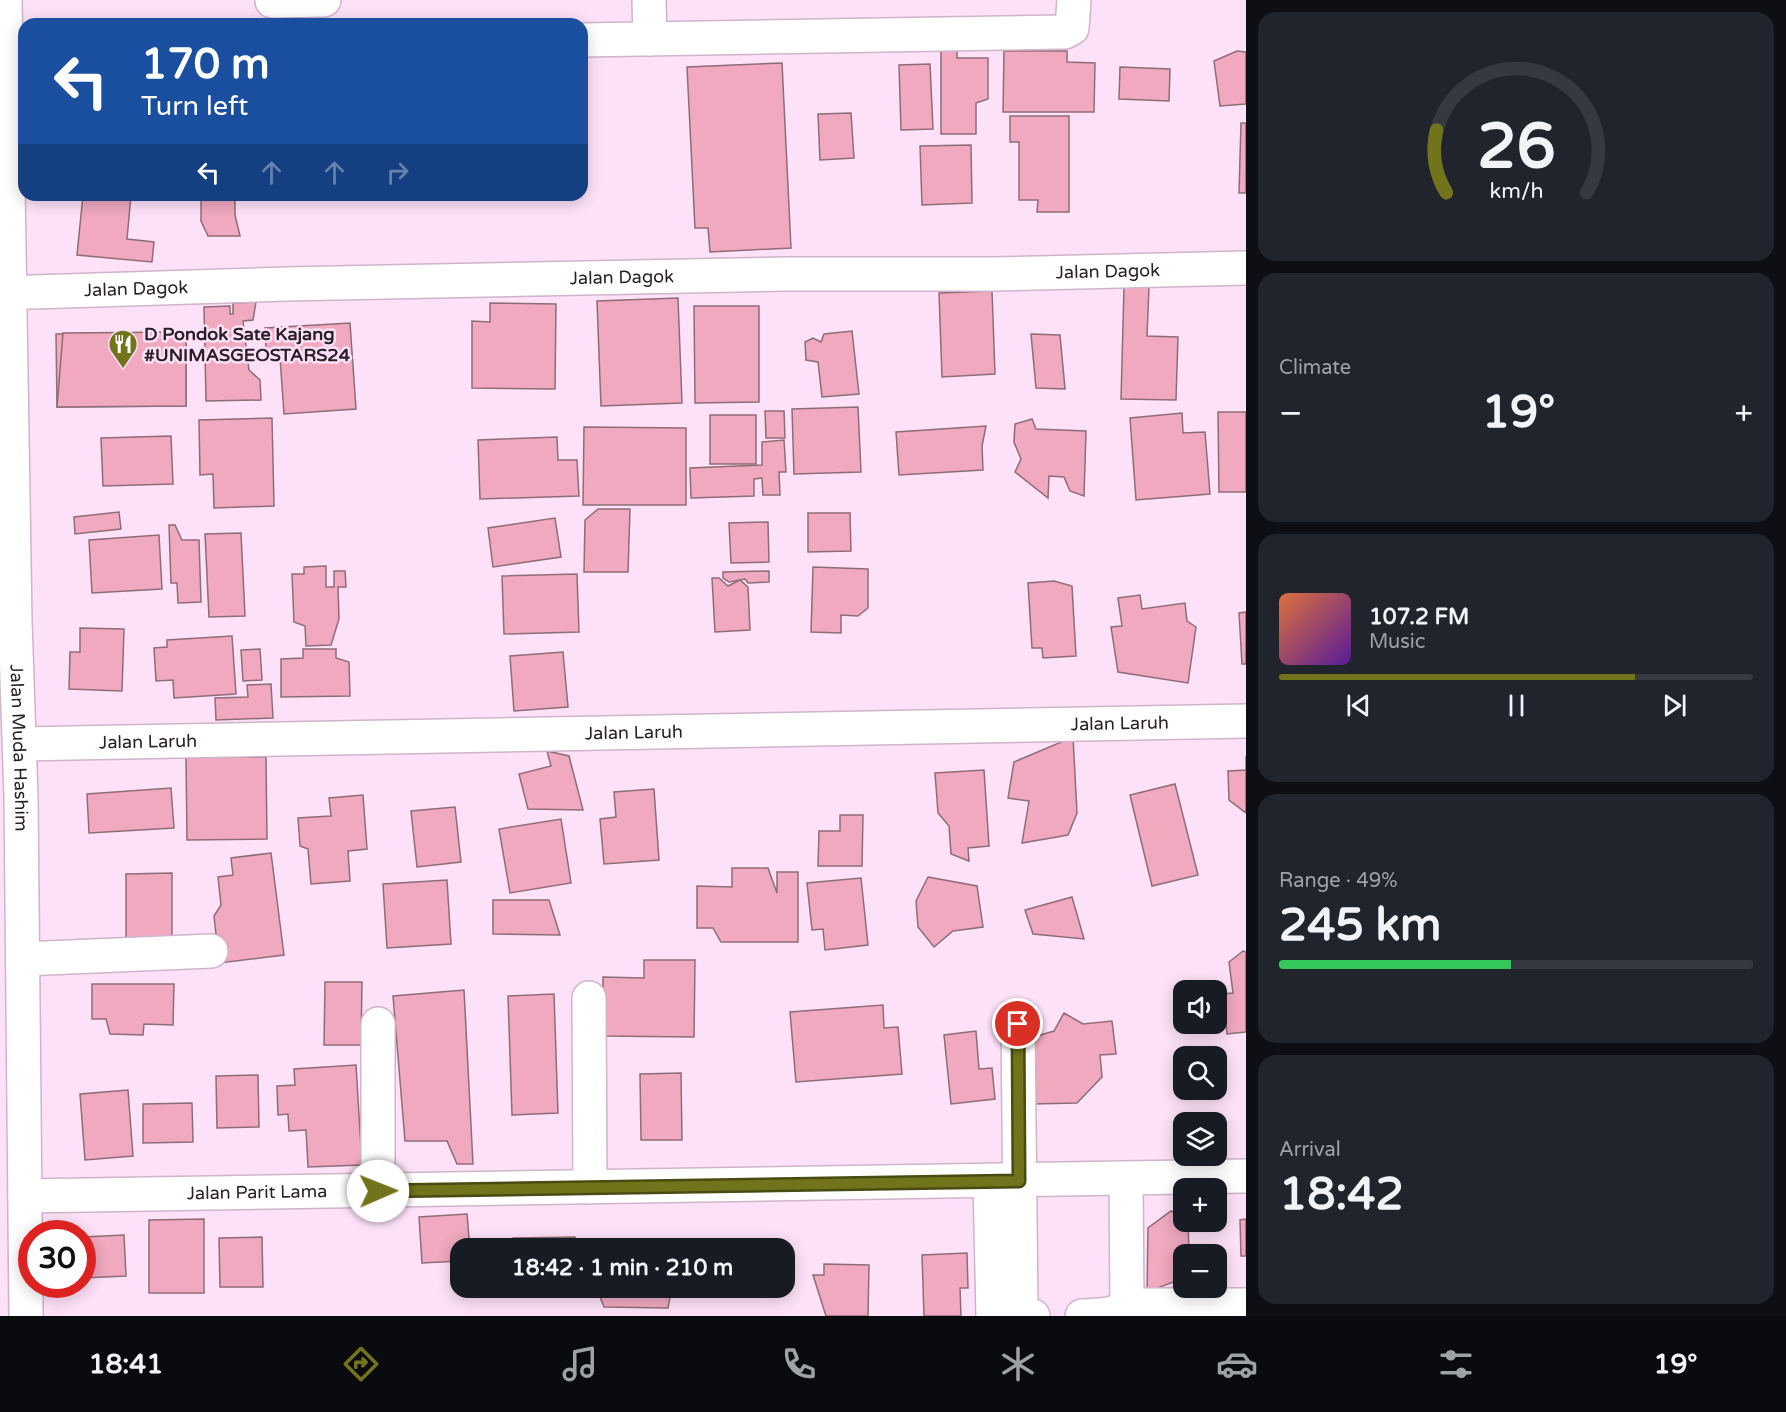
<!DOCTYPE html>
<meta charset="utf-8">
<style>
:root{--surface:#171b24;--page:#20242c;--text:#f1f3f6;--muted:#9ea1a6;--line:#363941;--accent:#72741b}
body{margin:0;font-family:"Varela Round",sans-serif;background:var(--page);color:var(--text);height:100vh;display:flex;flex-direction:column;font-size:22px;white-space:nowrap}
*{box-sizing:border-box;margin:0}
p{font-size:20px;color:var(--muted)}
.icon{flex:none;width:33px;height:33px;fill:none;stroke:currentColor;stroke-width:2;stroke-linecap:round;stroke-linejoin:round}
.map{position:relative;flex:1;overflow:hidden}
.panel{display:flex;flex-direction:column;gap:12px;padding:12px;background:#0d0f14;width:540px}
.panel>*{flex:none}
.banner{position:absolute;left:18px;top:18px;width:570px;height:183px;border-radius:18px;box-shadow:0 3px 15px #0003;background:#1a4fa0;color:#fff;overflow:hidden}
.buttons{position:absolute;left:1173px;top:980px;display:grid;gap:12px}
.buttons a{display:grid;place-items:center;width:54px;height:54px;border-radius:12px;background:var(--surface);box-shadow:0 3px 15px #0003;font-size:30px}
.speed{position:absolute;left:18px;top:1220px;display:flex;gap:12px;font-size:30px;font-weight:700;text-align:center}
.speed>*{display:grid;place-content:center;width:78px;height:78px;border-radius:50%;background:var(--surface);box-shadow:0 3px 15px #0003;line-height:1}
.speed .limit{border:9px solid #d22;background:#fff;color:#111}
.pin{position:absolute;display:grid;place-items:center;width:51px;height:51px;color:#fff;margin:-26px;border:3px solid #fff;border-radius:50%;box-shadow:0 2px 6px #0007}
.me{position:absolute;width:66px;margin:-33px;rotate:89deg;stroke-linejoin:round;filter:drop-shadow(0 0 4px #0008)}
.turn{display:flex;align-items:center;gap:21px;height:126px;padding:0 24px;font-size:27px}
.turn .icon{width:78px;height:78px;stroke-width:2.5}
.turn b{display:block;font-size:42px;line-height:51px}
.lanes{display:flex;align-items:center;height:57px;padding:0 24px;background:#0003;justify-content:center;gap:30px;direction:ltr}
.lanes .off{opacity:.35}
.big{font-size:45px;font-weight:800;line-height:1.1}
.panel .card{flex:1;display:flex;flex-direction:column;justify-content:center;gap:9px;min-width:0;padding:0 21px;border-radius:18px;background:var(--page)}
.panel .dial{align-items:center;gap:0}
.dial svg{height:156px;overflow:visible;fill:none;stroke:var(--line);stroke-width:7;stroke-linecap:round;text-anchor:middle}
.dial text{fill:var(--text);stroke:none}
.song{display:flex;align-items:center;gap:18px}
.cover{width:72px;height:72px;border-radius:9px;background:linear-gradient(135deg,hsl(20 70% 55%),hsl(270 70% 35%))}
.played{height:6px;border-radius:3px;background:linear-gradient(90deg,var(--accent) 75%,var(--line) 75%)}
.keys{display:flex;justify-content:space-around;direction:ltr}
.heat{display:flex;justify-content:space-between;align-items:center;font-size:33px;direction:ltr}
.charge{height:9px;border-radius:4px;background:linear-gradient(90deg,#34c759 49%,var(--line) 0)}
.trip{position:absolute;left:450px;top:1238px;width:345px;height:60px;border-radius:18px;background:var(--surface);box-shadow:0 3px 15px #0003;font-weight:800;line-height:60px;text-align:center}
.dock{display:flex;height:96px;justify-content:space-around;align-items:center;background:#090b0e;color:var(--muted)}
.dock .icon{width:42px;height:42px}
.dock .selected{color:var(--accent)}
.dock b{font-size:27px;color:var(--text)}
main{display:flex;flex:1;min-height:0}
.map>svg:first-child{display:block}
</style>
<main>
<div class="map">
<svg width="1246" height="1316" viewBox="0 0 1246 1316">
<rect width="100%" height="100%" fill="#fde1f8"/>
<!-- building -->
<g fill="#f0a9bf" stroke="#8e6d77" stroke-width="1.5">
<path d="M941 48H957V58H988V99L976 103V134H941Z"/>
<path d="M1004 51H1067V62L1095 63 1094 112H1003Z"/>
<path d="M1237 51 1246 52V104L1220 106 1214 61Z"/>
<path d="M782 63 791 248 710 252 708 228H695L687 67Z"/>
<path d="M930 64 933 129 901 130 899 65Z"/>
<path d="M1120 67 1170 69 1169 101 1119 99Z"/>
<path d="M851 113 854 158 820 160 818 114Z"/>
<path d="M1010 116H1069V212H1037L1038 200H1019V142H1010Z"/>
<path d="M1241 123H1246V193H1239Z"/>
<path d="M971 145 972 203 922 205 920 146Z"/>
<path d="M83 195H131L127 239 154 242 152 262 77 255Z"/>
<path d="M201 195H235V215L240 236H208L201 221Z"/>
<path d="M1124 287H1149L1147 336 1178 337 1176 400 1121 399Z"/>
<path d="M992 291 995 374 942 377 939 293Z"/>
<path d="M678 298 682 403 601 406 597 301Z"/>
<path d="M256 302 253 320 243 321 249 370 260 380 261 400 206 401 204 307 230 306V314H233V303Z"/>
<path d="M490 303 556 304 555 389 472 388V321L490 322Z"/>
<path d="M694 306H759V402L695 403Z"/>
<path d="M350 323 356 409 284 414 280 358 266 351 265 328Z"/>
<path d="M852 331 859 394 822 397 818 362 806 360 805 342 813 338 821 342 824 334Z"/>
<path d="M186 332V406L57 407 56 334Z"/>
<path d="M186 332V406L57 407 63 333Z"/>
<path d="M1031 334 1060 335 1065 389 1036 388Z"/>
<path d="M858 407 861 472 794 474 792 409Z"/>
<path d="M765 411H784L785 438H766Z"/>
<path d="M1218 412H1246V492H1219Z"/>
<path d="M1182 413 1183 433 1205 432 1210 494 1136 500 1130 418Z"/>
<rect x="710" y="415" width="46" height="49"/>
<path d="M272 418 274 506 214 508 213 474 200 475 199 420Z"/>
<path d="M1032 419 1036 429 1086 431 1084 496 1070 491 1064 477 1049 476 1048 498 1015 472 1021 459 1014 442 1015 424Z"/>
<path d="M986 426 982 446 983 470 899 475 896 432Z"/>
<path d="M584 427 686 428V505H583Z"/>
<path d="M171 436 173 484 103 486 101 438Z"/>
<path d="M557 437 558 460H577L579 496 480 499 478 440Z"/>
<path d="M784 440 786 472H779L780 495H763L762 478 754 479V496L691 498 690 468 762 465V442Z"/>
<path d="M598 509H630L628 572H584L585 520Z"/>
<path d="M119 512 121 529 75 534 74 517Z"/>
<path d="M808 513H850L851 551 808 552Z"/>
<path d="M555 518 561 557 493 567 488 528Z"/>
<path d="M768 522 769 562 731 563 729 523Z"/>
<path d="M169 525H175L182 540H199L201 602 178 603 177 583H171Z"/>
<path d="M241 533 245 616 209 617 205 534Z"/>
<path d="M159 535 162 589 92 593 89 540Z"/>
<path d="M326 566V587H334V571H345L346 587H338L339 619 331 645 306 646 305 626 294 622 292 574H304V567Z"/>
<path d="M813 567 868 569V608L858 616 841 615V633L811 632Z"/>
<path d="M769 571V582L748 583 745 579 729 582 723 578V572Z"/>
<path d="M577 574 579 632 504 634 502 576Z"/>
<path d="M712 578H719L728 586 740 580 748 587 750 630 715 632Z"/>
<path d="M1054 581 1072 586 1076 656 1043 658 1042 648H1032L1028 583Z"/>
<path d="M1140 595 1142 609 1185 603 1187 621 1196 627 1188 683 1118 672 1111 627 1122 626 1118 598Z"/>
<path d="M1246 612V664H1242L1239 613Z"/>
<path d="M80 628 124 629 122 691 69 689 70 652H80Z"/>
<path d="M232 636 236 694 174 698 173 680 156 681 154 648 167 647V640Z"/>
<path d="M260 649 262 680 243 681 241 650Z"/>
<path d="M303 649H336V658L349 662 350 696 281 697V659L303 658Z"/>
<path d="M563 652 568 707 514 711 510 656Z"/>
<path d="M271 684 273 718 216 720 215 698 248 697 247 685Z"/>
<path d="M1073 737 1077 813 1068 835 1022 843 1029 801 1008 798 1014 762Z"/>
<path d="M547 751 569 756 583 810 528 809 519 774 551 766Z"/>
<path d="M1246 756V813L1229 800 1228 771 1246 770Z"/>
<path d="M186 757H266L267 839 187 840Z"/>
<path d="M984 770 989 846 968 848 969 861 951 854 949 826 938 813 935 773Z"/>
<path d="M1175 784 1198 875 1152 886 1130 795Z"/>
<path d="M171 788 174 828 89 833 87 794Z"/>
<path d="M654 789 659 860 604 864 600 819 616 817 614 792Z"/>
<path d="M363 795 367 849 348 851 350 881 311 884 308 849 300 846 298 818 331 816 329 798Z"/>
<path d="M455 807 461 862 417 867 411 811Z"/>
<path d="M840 815H863L862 866H818L819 831H840Z"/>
<path d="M561 819 571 883 510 893 499 829Z"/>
<path d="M271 853 284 955 219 963 214 916 221 905 218 877 233 875 231 858Z"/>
<path d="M732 868H768L777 893V872H798V942H721L713 928H697V886L732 887Z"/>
<path d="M172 873V939L126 940V874Z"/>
<path d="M928 877 977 886 983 927 953 931 934 947 918 927 916 901Z"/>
<path d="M861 878 868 945 825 950 823 929 812 930 807 883Z"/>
<path d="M447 880 451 944 387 948 383 884Z"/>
<path d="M1072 897 1084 939 1033 934 1025 910Z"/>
<path d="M493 900H549L560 935 493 934Z"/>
<path d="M1243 951 1246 952V1032L1227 1034 1223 994 1233 993 1229 962Z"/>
<path d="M644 960H695L694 1037 603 1036V977L644 978Z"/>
<path d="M325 982H362L361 1045H324Z"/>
<path d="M92 984H174L173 1025 144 1024 143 1035 110 1034 106 1019H92Z"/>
<path d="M464 990 473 1164H457L447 1141H405L393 996Z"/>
<path d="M554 994 558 1113 512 1115 508 996Z"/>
<path d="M883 1005 884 1028 898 1027 902 1074 796 1082 790 1012Z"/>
<path d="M1064 1013 1083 1024 1112 1021 1116 1054 1100 1055 1102 1077 1077 1103 1032 1104 1030 1038 1054 1031Z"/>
<path d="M976 1031 979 1069 992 1068 995 1099 951 1104 944 1035Z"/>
<path d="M356 1065 362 1165 308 1167 306 1130 289 1131 288 1114 278 1115 277 1086 295 1085 294 1069Z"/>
<path d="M681 1073 682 1140H641L640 1074Z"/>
<path d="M258 1075 259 1127 217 1128 216 1076Z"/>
<path d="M128 1090 133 1156 85 1160 80 1094Z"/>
<path d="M192 1103 193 1142 143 1143V1104Z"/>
<path d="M1171 1211 1184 1218V1221H1188L1189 1254H1184V1278L1147 1292 1148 1228Z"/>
<path d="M467 1214 470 1248H460V1261L422 1263 419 1217Z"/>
<path d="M204 1219V1293H149V1220Z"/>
<path d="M1246 1219V1256H1241L1240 1220Z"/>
<path d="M124 1235 126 1276 83 1278 82 1237Z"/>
<path d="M262 1237 263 1287H220L219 1238Z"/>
<path d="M575 1237V1248H513V1238Z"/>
<path d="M967 1253 968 1288H960L961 1316H924L922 1255Z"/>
<path d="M824 1264 869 1265 868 1316H826L813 1275H824Z"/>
<path d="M596 1287H672L668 1308 604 1307Z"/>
<path d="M716 1287H763V1290L716 1289Z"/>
</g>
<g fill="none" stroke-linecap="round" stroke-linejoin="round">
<!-- minor casing -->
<g stroke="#cfb4cb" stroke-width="36">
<g id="minor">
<path id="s1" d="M5 0 15 622 21 796 26 1316"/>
<path d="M649 0 650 39"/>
<path d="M272 1 324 0"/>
<path d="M582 40 1065 32 1072 28 1074 0"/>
<path id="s2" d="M0 293 286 284 783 274H995L1246 268"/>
<path id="s3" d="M20 744 1246 721"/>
<path d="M23 959 211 951"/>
<path d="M589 998 590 1187"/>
<path d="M378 1024V1191"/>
<path d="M1018 1024 1021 1313 1033 1316"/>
<path d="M1126 1180 1127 1305H1246"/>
<path d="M990 1182 993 1316"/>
<path id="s4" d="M25 1196 1246 1176"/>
<path d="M1082 1316C1098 1315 1116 1316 1127 1305"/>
</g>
</g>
<!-- minor -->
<use href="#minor" stroke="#fff" stroke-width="33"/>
</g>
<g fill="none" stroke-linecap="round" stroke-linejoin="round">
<!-- route casing -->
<g stroke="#4a4b12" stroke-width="15">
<path id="route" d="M378 1191 1019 1181 1018 1024"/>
</g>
<!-- route -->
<use href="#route" stroke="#72741b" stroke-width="10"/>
</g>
<!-- icons -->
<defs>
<g id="restaurant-pin" transform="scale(1.5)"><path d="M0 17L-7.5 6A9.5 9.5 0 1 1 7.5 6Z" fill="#72741b" stroke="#fde1f8"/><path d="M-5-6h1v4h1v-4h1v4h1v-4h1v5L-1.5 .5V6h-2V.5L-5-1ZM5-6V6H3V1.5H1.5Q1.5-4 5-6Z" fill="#fff"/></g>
</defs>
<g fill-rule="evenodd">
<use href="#restaurant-pin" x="123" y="344"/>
</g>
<g text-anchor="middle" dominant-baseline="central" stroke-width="5" stroke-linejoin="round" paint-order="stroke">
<!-- street labels -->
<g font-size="18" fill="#2a2028" stroke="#fde1f8">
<text stroke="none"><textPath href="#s2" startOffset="1108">Jalan Dagok</textPath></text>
<text stroke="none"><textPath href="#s2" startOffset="622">Jalan Dagok</textPath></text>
<text stroke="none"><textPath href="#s2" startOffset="136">Jalan Dagok</textPath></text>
<text stroke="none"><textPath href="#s3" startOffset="1100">Jalan Laruh</textPath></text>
<text stroke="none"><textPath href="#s3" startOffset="614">Jalan Laruh</textPath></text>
<text stroke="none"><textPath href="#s3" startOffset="128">Jalan Laruh</textPath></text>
<text stroke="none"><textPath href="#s1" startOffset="748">Jalan Muda Hashim</textPath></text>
<text stroke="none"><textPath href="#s4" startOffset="232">Jalan Parit Lama</textPath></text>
</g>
<!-- poi labels -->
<g font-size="18" font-weight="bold" fill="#2a2028" stroke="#fde1f8" text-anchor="start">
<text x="144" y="334">D Pondok Sate Kajang<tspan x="144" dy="21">#UNIMASGEOSTARS24</tspan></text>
</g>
</g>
</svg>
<div class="buttons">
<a><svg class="icon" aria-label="sound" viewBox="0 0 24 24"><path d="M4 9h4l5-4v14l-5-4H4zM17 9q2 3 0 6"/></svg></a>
<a><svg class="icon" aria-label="search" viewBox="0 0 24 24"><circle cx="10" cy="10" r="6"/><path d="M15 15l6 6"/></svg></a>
<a><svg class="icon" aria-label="layers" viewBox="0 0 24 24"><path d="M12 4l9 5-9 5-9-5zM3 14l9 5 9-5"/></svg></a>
<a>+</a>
<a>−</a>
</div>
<div class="speed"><div class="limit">30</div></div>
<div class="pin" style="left:1018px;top:1024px;background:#d93025"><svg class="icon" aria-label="arrive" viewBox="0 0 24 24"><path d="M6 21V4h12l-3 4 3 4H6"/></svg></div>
<svg class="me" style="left:378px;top:1191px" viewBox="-20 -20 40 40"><circle r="19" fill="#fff"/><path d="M0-13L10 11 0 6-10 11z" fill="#72741b"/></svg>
<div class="trip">18:42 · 1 min · 210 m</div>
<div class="banner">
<div class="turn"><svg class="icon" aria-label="left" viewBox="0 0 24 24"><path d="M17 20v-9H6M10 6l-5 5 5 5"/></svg><div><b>170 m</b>Turn left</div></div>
<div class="lanes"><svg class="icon" aria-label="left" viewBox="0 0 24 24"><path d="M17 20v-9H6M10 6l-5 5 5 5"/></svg><svg class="icon off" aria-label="ahead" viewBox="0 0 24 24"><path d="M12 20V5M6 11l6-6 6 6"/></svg><svg class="icon off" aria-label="ahead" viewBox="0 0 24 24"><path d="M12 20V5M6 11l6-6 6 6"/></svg><svg class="icon off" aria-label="right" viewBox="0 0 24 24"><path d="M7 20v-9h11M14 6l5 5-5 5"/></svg></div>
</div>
</div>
<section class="panel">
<div class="card dial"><svg viewBox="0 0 100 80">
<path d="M14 69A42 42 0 1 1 86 69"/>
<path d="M14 69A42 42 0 0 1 9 37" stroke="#72741b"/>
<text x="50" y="56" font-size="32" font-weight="700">26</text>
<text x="50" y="72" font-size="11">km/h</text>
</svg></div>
<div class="card"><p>Climate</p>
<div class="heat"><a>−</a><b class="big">19°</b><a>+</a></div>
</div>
<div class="card">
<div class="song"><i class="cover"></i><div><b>107.2 FM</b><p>Music</p></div></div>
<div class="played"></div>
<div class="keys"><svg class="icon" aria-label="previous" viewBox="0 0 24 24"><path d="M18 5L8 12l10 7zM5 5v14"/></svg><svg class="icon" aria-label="pause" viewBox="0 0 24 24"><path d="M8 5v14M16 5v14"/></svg><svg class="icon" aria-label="next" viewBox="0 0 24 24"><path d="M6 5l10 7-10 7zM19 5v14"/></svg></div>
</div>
<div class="card"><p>Range · 49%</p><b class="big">245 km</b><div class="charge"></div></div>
<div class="card"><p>Arrival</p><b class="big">18:42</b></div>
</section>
</main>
<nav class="dock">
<b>18:41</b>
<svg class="icon selected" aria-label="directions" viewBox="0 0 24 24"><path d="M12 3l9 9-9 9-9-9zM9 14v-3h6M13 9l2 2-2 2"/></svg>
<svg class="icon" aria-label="music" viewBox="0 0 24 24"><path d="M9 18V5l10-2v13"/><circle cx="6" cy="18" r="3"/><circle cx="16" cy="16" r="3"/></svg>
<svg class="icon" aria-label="phone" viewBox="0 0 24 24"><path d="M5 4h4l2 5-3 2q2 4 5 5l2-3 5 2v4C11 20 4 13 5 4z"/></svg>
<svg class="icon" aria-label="climate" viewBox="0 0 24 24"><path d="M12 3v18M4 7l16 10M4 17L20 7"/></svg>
<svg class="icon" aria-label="car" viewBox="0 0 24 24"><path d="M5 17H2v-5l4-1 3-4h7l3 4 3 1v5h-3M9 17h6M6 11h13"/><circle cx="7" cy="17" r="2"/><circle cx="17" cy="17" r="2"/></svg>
<svg class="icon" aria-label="filters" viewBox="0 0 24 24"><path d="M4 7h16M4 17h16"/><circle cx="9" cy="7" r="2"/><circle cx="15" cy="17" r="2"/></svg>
<b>19°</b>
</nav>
